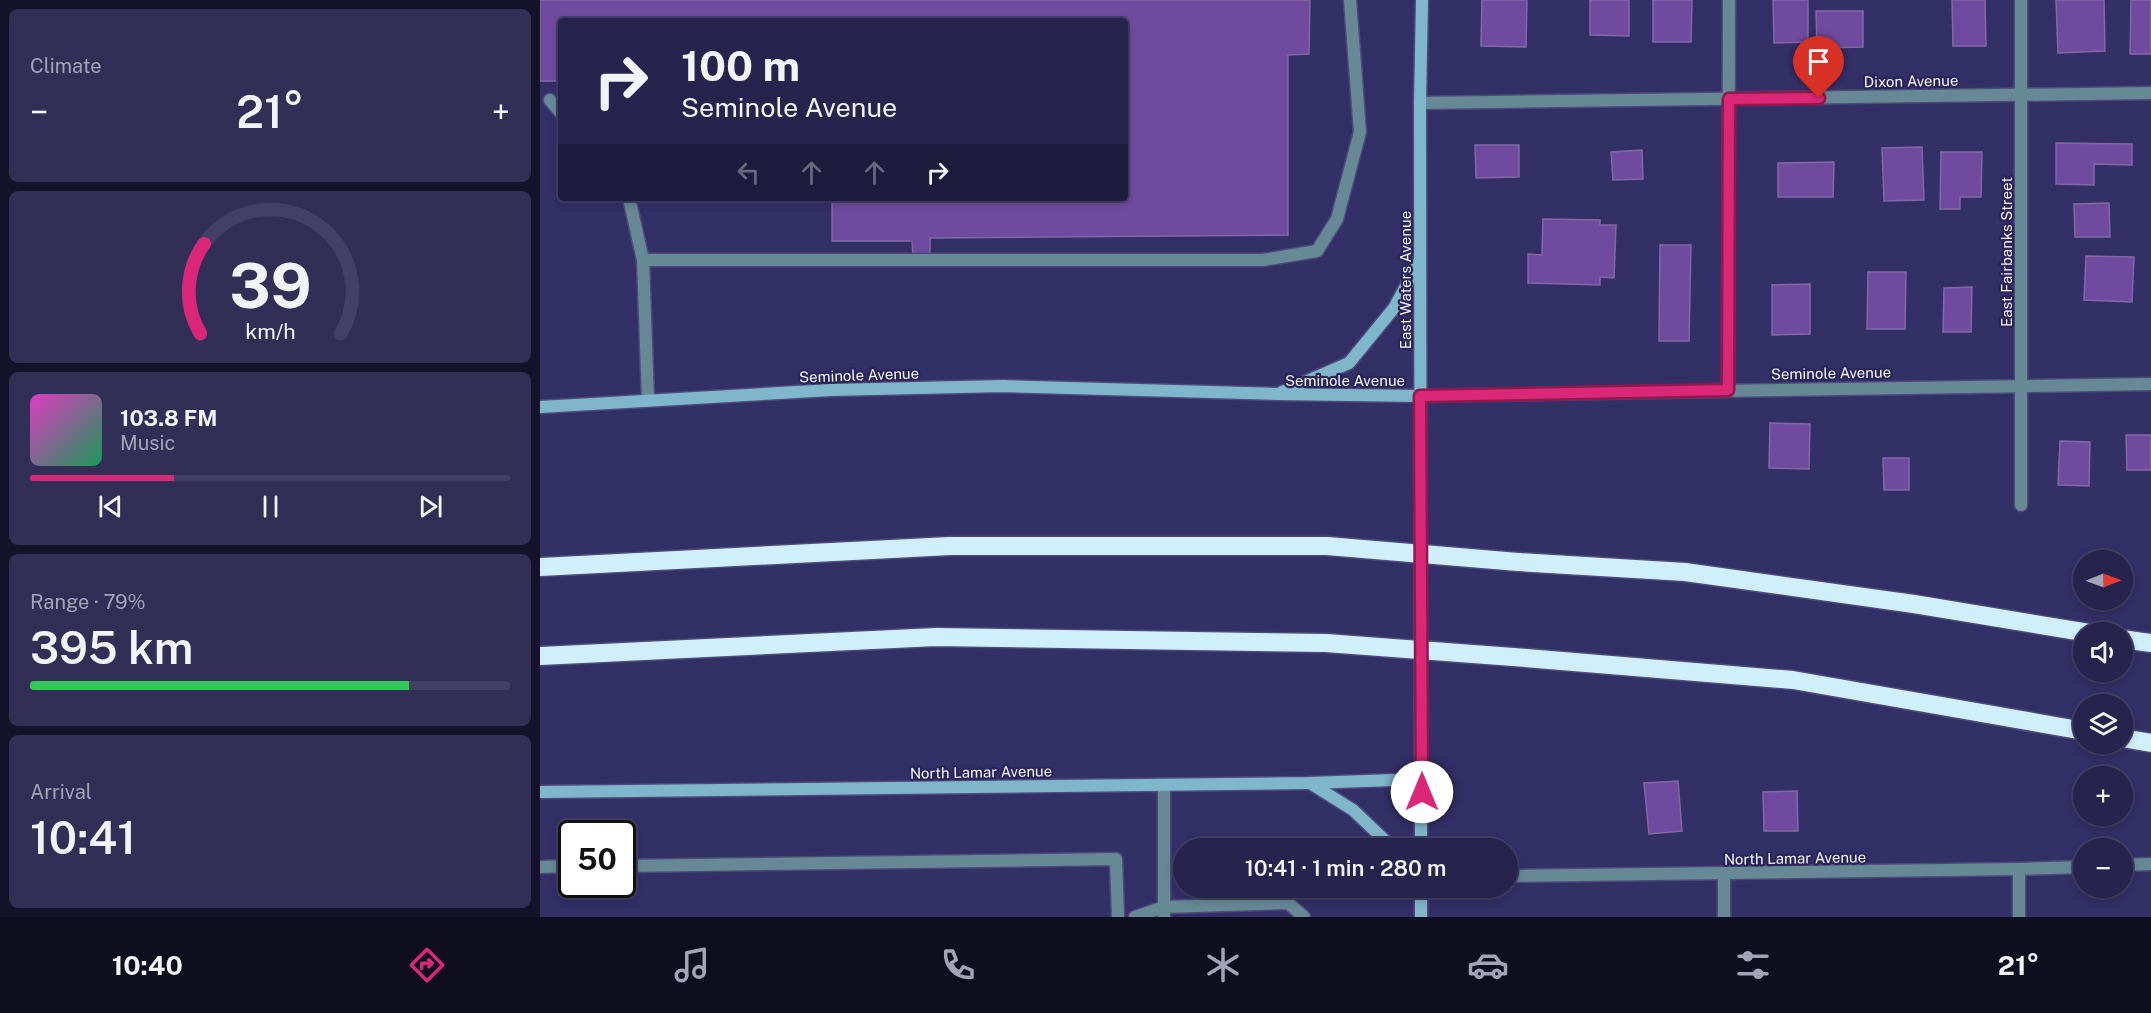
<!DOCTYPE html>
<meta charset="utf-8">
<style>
:root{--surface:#26234d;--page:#322f57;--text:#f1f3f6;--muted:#a4a4b6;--line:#424065;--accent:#db2777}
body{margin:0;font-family:"Public Sans",sans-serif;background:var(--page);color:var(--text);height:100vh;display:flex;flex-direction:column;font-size:22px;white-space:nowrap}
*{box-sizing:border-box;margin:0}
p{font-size:20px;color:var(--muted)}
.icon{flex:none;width:33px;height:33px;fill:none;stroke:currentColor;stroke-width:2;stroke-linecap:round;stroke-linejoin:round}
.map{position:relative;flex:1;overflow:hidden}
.sheet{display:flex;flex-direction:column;gap:9px;padding:9px;background:#15132a;width:540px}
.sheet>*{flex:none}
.guide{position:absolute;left:18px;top:18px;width:570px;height:183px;border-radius:6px;box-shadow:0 3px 9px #0003,0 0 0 2px var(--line);background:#26234d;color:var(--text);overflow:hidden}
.needle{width:39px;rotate:89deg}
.controls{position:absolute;left:1533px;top:550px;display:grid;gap:12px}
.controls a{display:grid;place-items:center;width:60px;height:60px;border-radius:50%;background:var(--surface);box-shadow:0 3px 9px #0003,0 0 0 2px var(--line);font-size:30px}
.speed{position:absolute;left:18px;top:820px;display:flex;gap:12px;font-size:30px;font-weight:700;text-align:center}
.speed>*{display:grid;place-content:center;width:78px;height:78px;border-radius:50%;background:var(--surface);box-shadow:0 3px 9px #0003,0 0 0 2px var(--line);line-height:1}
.speed .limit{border:3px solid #111;border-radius:9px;background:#fff;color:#111}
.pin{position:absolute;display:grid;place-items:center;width:51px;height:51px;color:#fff;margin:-62px -26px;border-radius:50% 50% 50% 0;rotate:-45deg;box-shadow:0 0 6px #0007}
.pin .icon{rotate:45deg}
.me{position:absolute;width:66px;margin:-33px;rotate:0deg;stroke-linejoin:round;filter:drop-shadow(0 0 4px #0008)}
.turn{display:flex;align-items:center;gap:21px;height:126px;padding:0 24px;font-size:27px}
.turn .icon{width:78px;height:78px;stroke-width:2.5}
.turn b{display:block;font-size:42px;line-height:51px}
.lanes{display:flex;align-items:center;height:57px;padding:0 24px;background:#0003;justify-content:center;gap:30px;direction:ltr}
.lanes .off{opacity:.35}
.big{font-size:45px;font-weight:600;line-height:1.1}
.sheet .widget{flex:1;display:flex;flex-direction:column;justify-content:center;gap:9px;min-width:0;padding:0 21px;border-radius:9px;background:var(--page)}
.sheet .dial{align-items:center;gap:0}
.dial svg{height:156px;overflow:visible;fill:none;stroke:var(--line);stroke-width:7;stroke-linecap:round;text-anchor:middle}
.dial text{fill:var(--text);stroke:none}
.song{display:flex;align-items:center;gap:18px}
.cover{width:72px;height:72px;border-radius:9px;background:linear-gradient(135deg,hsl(310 70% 55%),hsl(150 70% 35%))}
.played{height:6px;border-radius:3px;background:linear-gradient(90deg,var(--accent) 30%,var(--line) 30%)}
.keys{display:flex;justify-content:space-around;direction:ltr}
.heat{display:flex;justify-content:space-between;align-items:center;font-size:33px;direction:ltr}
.charge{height:9px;border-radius:4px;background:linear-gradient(90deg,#34c759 79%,var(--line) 0)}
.trip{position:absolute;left:633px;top:838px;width:345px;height:60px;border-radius:30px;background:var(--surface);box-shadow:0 3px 9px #0003,0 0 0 2px var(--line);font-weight:600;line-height:60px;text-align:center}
.menu{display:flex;height:96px;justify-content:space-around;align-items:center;background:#0f0e1f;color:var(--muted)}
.menu .icon{width:42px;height:42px}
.menu .current{color:var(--accent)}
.menu b{font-size:27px;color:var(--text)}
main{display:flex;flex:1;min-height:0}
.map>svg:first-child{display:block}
</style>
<main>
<section class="sheet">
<div class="widget"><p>Climate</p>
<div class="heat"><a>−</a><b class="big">21°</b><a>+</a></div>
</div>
<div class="widget dial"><svg viewBox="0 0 100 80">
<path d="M14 69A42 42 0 1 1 86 69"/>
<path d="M14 69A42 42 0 0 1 16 23" stroke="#db2777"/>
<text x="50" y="56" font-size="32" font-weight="700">39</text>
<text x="50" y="72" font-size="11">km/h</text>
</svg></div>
<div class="widget">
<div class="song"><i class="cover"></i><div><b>103.8 FM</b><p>Music</p></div></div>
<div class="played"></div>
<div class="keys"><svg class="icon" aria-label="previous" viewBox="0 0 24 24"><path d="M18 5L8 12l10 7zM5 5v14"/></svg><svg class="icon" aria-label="pause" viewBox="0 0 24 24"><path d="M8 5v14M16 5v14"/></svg><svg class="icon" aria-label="next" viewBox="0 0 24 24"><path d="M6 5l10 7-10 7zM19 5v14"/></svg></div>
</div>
<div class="widget"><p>Range · 79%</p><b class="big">395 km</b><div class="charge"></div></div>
<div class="widget"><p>Arrival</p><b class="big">10:41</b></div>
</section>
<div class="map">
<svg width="1611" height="917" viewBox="0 0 1611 917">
<rect width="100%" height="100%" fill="#332f67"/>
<!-- building -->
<g fill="#704a9e" stroke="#8269a5" stroke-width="1.5">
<path d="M0 0H770L769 54 748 55V235L390 238V255H373L372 241H292V198H585V21H21V81H0Z"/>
<path d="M942 0H987L986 47 941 46Z"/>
<path d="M1050 0H1089V36L1050 35Z"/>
<path d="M1113 0H1152L1151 42H1113Z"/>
<path d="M1233 0H1268V42L1234 43Z"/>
<path d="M1412 0H1445L1446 46H1413Z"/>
<path d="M1516 0H1564L1565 51 1518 53Z"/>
<path d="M1591 0H1611V54H1590Z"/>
<path d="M1276 11H1323V47L1277 48Z"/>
<path d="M1516 143 1592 144V165L1554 164V185L1516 184Z"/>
<path d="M935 145H979V177L936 178Z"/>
<path d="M1382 147 1384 200 1344 201 1342 148Z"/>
<path d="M1102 150 1103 179 1073 180 1071 152Z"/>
<path d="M1401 152H1442L1441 197H1420V209H1400Z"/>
<path d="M1294 162 1293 197H1238V163Z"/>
<path d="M1569 203 1570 237H1535L1534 204Z"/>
<path d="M1003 219 1060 220V225H1076L1074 278 1060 277V285L988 283V254L1002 255Z"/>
<path d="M1120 245H1151L1149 341H1119Z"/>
<path d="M1546 256 1594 257 1592 302 1544 300Z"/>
<path d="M1328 272H1366L1365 329H1327Z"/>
<path d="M1270 284V334L1232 335V285Z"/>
<path d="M1432 287 1431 332H1403L1404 288Z"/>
<path d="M1230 423 1270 424 1269 469 1229 468Z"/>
<path d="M1586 435H1611V470H1587Z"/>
<path d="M1520 441 1550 442 1549 486 1518 485Z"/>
<path d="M1343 458H1369V490H1344Z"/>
<path d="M1138 781 1142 831 1109 834 1104 783Z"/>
<path d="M1257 791 1258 831H1224L1223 792Z"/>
</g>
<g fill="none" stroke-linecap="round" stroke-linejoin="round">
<!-- lane casing -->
<g stroke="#4e4b7c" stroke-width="15">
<g id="lane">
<path d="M10 100 21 113"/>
<path d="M89 198 103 260"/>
<path d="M108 400 103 260H723L777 251 797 219 820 132 810 0"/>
<path d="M82 866 576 859 578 917"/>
<path d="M0 867 32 866"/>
<path d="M595 917 624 907V785"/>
<path d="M624 917V907L748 903 764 917"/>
</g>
</g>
<!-- street casing -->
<g stroke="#4e4b7c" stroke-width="15">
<g id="street">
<path d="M880 103 1611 93"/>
<path d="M1188 390 1189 0"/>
<path d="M880 396 1611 384"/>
<path d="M1481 505V0"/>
<path d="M1582 865 1611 864"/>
<path d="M968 876 1479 869 1544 867"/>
<path d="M1184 917V874"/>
<path d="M1479 917V869"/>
</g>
</g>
<!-- secondary casing -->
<g stroke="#4e4b7c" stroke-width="15">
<g id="secondary">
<path d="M742 392 809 363 854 308 880 260"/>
<path d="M0 407 291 390 463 386 737 394 880 396"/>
<path d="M770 783 813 810 854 849"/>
<path d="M0 792 769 783 882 779"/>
<path d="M881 849 880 103 882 0"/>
<path d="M881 917V888"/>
</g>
</g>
<!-- highway casing -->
<g stroke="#4e4b7c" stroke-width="21">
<g id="highway">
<path d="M978 562 1145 572 1374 604 1549 633"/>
<path d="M0 567 410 546H787"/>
<path d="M1582 639 1611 643"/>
<path d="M0 656 396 637 786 643"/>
<path d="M973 657 1253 680 1544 731"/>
<path d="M1582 738 1611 743"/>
</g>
</g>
<!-- lane -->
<use href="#lane" stroke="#678995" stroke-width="12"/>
<!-- street -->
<use href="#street" stroke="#678995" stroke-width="12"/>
<!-- secondary -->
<use href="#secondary" stroke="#7fb6ca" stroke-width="12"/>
<!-- highway -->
<use href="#highway" stroke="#cfeffc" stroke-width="18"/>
<!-- highway-bridge casing -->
<g stroke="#4e4b7c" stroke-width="21" stroke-linecap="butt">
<g id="highway-bridge">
<path d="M787 546 978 562"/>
<path d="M786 643 973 657"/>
</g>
</g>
<!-- highway-bridge -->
<use href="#highway-bridge" stroke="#cfeffc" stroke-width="18"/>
</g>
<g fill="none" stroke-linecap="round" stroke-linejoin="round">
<!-- route casing -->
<g stroke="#8e194d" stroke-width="15">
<path id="route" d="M882 792 880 396 1188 390 1189 99 1279 98"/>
</g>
<!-- route -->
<use href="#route" stroke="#db2777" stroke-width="10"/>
</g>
<g text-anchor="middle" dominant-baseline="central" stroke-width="4.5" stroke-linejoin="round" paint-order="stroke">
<!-- street labels -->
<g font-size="15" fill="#f3f4fb" stroke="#29255b">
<text transform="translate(1371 81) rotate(-1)">Dixon Avenue</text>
<text transform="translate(1466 252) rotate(-90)">East Fairbanks Street</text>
<text transform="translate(865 280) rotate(-90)">East Waters Avenue</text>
<text transform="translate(1291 373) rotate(-1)">Seminole Avenue</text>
<text transform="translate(319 375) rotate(-2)">Seminole Avenue</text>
<text x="805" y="380">Seminole Avenue</text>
<text transform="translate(441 772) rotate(-1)">North Lamar Avenue</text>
<text transform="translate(1255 858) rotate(-1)">North Lamar Avenue</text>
</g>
</g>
</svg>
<div class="controls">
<a><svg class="needle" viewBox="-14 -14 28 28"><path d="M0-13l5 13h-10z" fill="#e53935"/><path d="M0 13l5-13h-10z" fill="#a4a4b6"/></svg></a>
<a><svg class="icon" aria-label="sound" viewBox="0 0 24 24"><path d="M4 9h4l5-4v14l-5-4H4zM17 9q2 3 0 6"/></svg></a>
<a><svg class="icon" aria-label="layers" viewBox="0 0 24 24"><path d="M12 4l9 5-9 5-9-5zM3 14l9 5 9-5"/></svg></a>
<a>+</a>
<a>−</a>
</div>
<div class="speed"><div class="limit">50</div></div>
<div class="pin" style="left:1279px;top:98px;background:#d93025"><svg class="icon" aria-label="arrive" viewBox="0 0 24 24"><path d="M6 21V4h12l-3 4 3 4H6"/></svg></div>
<svg class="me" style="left:882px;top:792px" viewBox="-20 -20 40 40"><circle r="19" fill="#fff"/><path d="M0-13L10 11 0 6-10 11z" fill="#db2777"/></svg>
<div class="trip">10:41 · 1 min · 280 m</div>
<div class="guide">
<div class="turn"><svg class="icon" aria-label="right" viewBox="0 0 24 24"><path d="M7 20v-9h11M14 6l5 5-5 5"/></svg><div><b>100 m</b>Seminole Avenue</div></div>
<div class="lanes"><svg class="icon off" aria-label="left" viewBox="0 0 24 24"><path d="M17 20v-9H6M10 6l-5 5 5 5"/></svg><svg class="icon off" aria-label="ahead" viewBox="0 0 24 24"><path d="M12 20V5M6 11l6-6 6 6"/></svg><svg class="icon off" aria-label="ahead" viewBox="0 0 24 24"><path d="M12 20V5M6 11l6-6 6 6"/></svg><svg class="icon" aria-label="right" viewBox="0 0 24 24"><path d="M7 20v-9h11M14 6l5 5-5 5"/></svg></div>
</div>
</div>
</main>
<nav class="menu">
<b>10:40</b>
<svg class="icon current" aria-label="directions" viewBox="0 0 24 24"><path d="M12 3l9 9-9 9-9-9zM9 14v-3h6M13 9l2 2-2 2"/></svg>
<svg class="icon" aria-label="music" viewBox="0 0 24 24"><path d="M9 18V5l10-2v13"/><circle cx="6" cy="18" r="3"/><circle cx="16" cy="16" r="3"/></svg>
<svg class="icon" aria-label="phone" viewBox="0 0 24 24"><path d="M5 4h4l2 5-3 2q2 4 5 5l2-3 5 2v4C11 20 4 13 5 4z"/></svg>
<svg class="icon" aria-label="climate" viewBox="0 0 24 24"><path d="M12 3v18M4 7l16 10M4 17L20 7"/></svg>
<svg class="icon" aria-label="car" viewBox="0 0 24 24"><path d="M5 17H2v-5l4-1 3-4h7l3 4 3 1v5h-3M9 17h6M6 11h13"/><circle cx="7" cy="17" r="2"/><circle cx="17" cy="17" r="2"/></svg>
<svg class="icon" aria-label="filters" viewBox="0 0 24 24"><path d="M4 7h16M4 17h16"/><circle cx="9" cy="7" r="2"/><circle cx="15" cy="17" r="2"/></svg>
<b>21°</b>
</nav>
